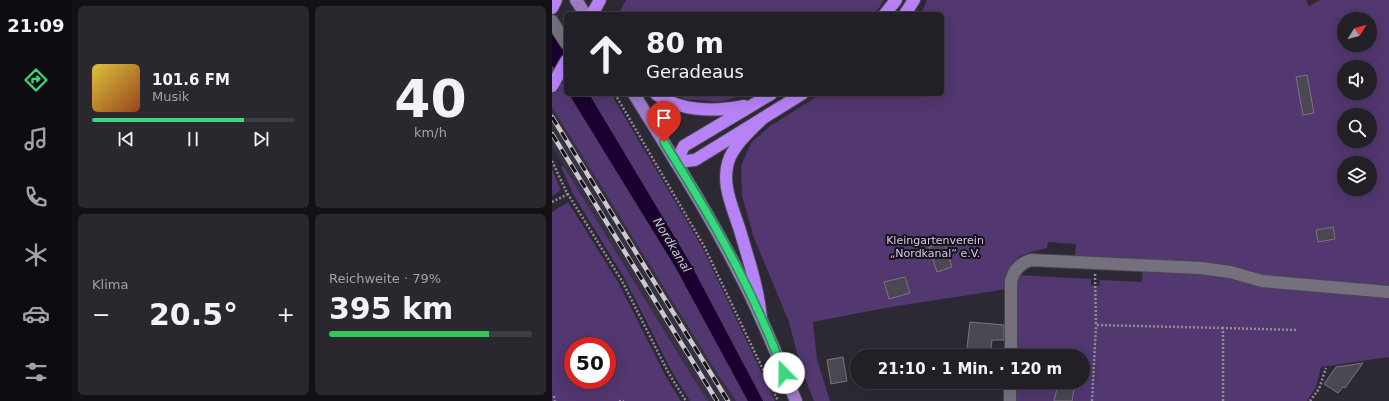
<!DOCTYPE html>
<html lang="de">
<meta charset="utf-8">
<style>
:root{--surface:#221f27;--page:#2a272f;--text:#f1f3f6;--muted:#a2a2a7;--line:#3f3d44;--accent:#38d87f}
body{margin:0;font-family:"DejaVu Sans",sans-serif;background:var(--page);color:var(--text);height:100vh;display:flex;flex-direction:column;font-size:15px;white-space:nowrap}
*{box-sizing:border-box;margin:0}
p{font-size:13px;color:var(--muted)}
.icon{flex:none;width:22px;height:22px;fill:none;stroke:currentColor;stroke-width:2;stroke-linecap:round;stroke-linejoin:round}
.map{position:relative;flex:1;overflow:hidden}
.details{display:flex;flex-direction:column;gap:6px;padding:6px;background:#131115;width:480px}
.details>*{flex:none}
.guide{position:absolute;left:12px;top:12px;width:380px;height:84px;border-radius:6px;box-shadow:0 4px 16px #0002,0 0 0 1px var(--line);background:#221f27;color:var(--text);overflow:hidden}
.needle{width:26px;rotate:53deg}
.tools{position:absolute;left:785px;top:12px;display:grid;gap:8px}
.tools a{display:grid;place-items:center;width:40px;height:40px;border-radius:50%;background:var(--surface);box-shadow:0 4px 16px #0002,0 0 0 1px var(--line);font-size:20px}
.speed{position:absolute;left:12px;top:337px;display:flex;gap:8px;font-size:20px;font-weight:700;text-align:center}
.speed>*{display:grid;place-content:center;width:52px;height:52px;border-radius:50%;background:var(--surface);box-shadow:0 4px 16px #0002,0 0 0 1px var(--line);line-height:1}
.speed .limit{border:6px solid #d22;background:#fff;color:#111}
.pin{position:absolute;display:grid;place-items:center;width:34px;height:34px;color:#fff;margin:-41px -17px;border-radius:50% 50% 50% 0;rotate:-45deg;box-shadow:0 0 4px #0007}
.pin .icon{rotate:45deg}
.me{position:absolute;width:44px;margin:-22px;rotate:338deg;stroke-linejoin:round;filter:drop-shadow(0 0 3px #0008)}
.turn{display:flex;align-items:center;gap:14px;height:84px;padding:0 16px;font-size:18px}
.turn .icon{width:52px;height:52px;stroke-width:2.5}
.turn b{display:block;font-size:28px;line-height:34px}
.big{font-size:30px;font-weight:800;line-height:1.1}
.details .tile{flex:1;display:flex;flex-direction:column;justify-content:center;gap:6px;min-width:0;padding:0 14px;border-radius:6px;background:var(--page)}
.details .dial{align-items:center;gap:0}
.dial b{font-size:52px;line-height:1}
.song{display:flex;align-items:center;gap:12px}
.cover{width:48px;height:48px;border-radius:6px;background:linear-gradient(135deg,hsl(50 70% 55%),hsl(20 70% 35%))}
.played{height:4px;border-radius:2px;background:linear-gradient(90deg,var(--accent) 75%,var(--line) 75%)}
.keys{display:flex;justify-content:space-around;direction:ltr}
.heat{display:flex;justify-content:space-between;align-items:center;font-size:22px;direction:ltr}
.charge{height:6px;border-radius:3px;background:linear-gradient(90deg,#34c759 79%,var(--line) 0)}
.details .tiles{flex:1;display:grid;gap:6px;grid-template-columns:repeat(2,1fr)}
.trip{position:absolute;left:298px;top:349px;width:240px;height:40px;border-radius:20px;background:var(--surface);box-shadow:0 4px 16px #0002,0 0 0 1px var(--line);font-weight:800;line-height:40px;text-align:center}
main{display:flex;flex:1;min-height:0}
.menu{display:flex;flex-direction:column;width:72px;justify-content:space-around;align-items:center;background:#0e0c10;color:var(--muted)}
.menu .icon{width:28px;height:28px}
.menu .selected{color:var(--accent)}
.menu b{font-size:18px;color:var(--text)}
.map>svg:first-child{display:block}
</style>
<main>
<nav class="menu">
<b>21:09</b>
<svg class="icon selected" aria-label="directions" viewBox="0 0 24 24"><path d="M12 3l9 9-9 9-9-9zM9 14v-3h6M13 9l2 2-2 2"/></svg>
<svg class="icon" aria-label="music" viewBox="0 0 24 24"><path d="M9 18V5l10-2v13"/><circle cx="6" cy="18" r="3"/><circle cx="16" cy="16" r="3"/></svg>
<svg class="icon" aria-label="phone" viewBox="0 0 24 24"><path d="M5 4h4l2 5-3 2q2 4 5 5l2-3 5 2v4C11 20 4 13 5 4z"/></svg>
<svg class="icon" aria-label="climate" viewBox="0 0 24 24"><path d="M12 3v18M4 7l16 10M4 17L20 7"/></svg>
<svg class="icon" aria-label="car" viewBox="0 0 24 24"><path d="M5 17H2v-5l4-1 3-4h7l3 4 3 1v5h-3M9 17h6M6 11h13"/><circle cx="7" cy="17" r="2"/><circle cx="17" cy="17" r="2"/></svg>
<svg class="icon" aria-label="filters" viewBox="0 0 24 24"><path d="M4 7h16M4 17h16"/><circle cx="9" cy="7" r="2"/><circle cx="15" cy="17" r="2"/></svg>
</nav>
<section class="details">
<div class="tiles">
<div class="tile">
<div class="song"><i class="cover"></i><div><b>101.6 FM</b><p>Musik</p></div></div>
<div class="played"></div>
<div class="keys"><svg class="icon" aria-label="previous" viewBox="0 0 24 24"><path d="M18 5L8 12l10 7zM5 5v14"/></svg><svg class="icon" aria-label="pause" viewBox="0 0 24 24"><path d="M8 5v14M16 5v14"/></svg><svg class="icon" aria-label="next" viewBox="0 0 24 24"><path d="M6 5l10 7-10 7zM19 5v14"/></svg></div>
</div>
<div class="tile dial"><b>40</b><p>km/h</p></div>
<div class="tile"><p>Klima</p>
<div class="heat"><a>−</a><b class="big">20.5°</b><a>+</a></div>
</div>
<div class="tile"><p>Reichweite · 79%</p><b class="big">395 km</b><div class="charge"></div></div>
</div>
</section>
<div class="map">
<svg width="837" height="401" viewBox="0 0 837 401">
<rect width="100%" height="100%" fill="#2d2934"/>
<!-- built -->
<path fill="#373141" d="M0 107 165 373 184 401H156L138 373 0 147Z"/>
<!-- green -->
<g fill="#523770" fill-rule="evenodd">
<path d="M74 0H332L328 7 320 14H66Z"/>
<path d="M375 0H754L757 6 769 0H837V287L815 284 712 279 523 256 524 244 496 242 495 248C465 255 459 256 455 289L333 308 261 322 265 359 278 401H262L249 368 237 322 202 238 190 196 189 166 199 143 218 126 269 94H390V14H369ZM792 19H818V45H792ZM792 67H818V93H792ZM792 115H818V141H792ZM792 163H818V189H792Z"/>
<path d="M0 65 14 88V94H17L124 268 196 401H184L165 373 0 107Z"/>
<path d="M37 94H59L150 247 223 401H211L138 263Z"/>
<path d="M123 94H194L168 102 133 99Z"/>
<path d="M11 165 138 373 156 401H138L119 370 73 279 21 194 9 167Z"/>
<path d="M0 169 9 190 0 196Z"/>
<path d="M16 202 66 282 113 375 129 401H0V212ZM21 346H55V380H21Z"/>
<path d="M591 270 648 271 837 294V357L769 367 764 387 755 401H464V382H531V356H463L465 275 539 279V285L547 286 548 280 590 282Z"/>
</g>
<!-- water -->
<g fill="#1a0030">
<path d="M0 33 14 56V88L0 65Z"/>
<path d="M17 94H37L138 263 211 401H196L124 268Z"/>
</g>
<!-- building -->
<g fill="#4b4753" stroke="#7b7582">
<path d="M755 75 762 113 751 115 744 77Z"/>
<path d="M781 227 783 239 766 242 764 230Z"/>
<path d="M392 242 400 267 385 272 377 247Z"/>
<path d="M353 277 358 293 337 299 332 282Z"/>
<path d="M418 322 452 325V340H440L438 356H414Z"/>
<path d="M291 357 295 381 279 384 275 360Z"/>
<path d="M811 363 793 388 791 387 786 393 772 384 784 367Z"/>
<path d="M506 385 522 389 520 401H502Z"/>
</g>
<g fill="none" stroke-linecap="round" stroke-linejoin="round">
<!-- minor casing -->
<g stroke="#4a4750" stroke-width="14">
<g id="minor">
<path d="M0 21 14 43"/>
<path d="M459 356V281C462 270 468 263 479 260L649 268 678 272 710 281 837 292"/>
<path d="M458 401V382"/>
</g>
</g>
<!-- major casing -->
<g stroke="#4a4750" stroke-width="14">
<g id="major">
<path d="M24 0 33 14"/>
<path d="M82 94C118 153 156 211 187 273 209 314 226 358 244 401"/>
</g>
</g>
<!-- highway casing -->
<g stroke="#4a4750" stroke-width="14">
<g id="highway">
<path d="M0 8 4 0"/>
<path d="M40 14 48 0"/>
<path d="M333 14 344 0"/>
<path d="M353 14 362 0"/>
<path d="M0 86 14 61"/>
<path d="M104 94C130 112 162 112 192 106"/>
<path d="M124 162 143 160 250 94"/>
<path d="M124 162 132 146 219 94"/>
<path d="M209 317C206 288 197 261 189 234 182 209 167 184 178 157 185 142 199 130 211 118"/>
</g>
</g>
<!-- path -->
<g stroke="#8f8d95" stroke-width="2.5" stroke-dasharray="2 2" stroke-linecap="butt">
<path d="M63 94 152 246 226 401"/>
<path d="M0 161 14 191 70 281 116 372 134 401"/>
<path d="M0 202 16 194"/>
<path d="M543 274 544 325 671 328"/>
<path d="M2 396 3 401"/>
<path d="M67 401H72"/>
<path d="M540 401 544 325"/>
<path d="M671 401V328L744 330"/>
<path d="M758 401 767 389 774 368"/>
</g>
<!-- minor -->
<use href="#minor" stroke="#75707d" stroke-width="12"/>
<!-- major -->
<use href="#major" stroke="#9d7bc6" stroke-width="12"/>
<!-- highway -->
<use href="#highway" stroke="#b882f7" stroke-width="12"/>
<!-- rail casing -->
<g stroke="#cccad1" stroke-width="4.5">
<g id="rail">
<path d="M0 117 176 401"/>
<path d="M0 134 165 401"/>
</g>
</g>
<!-- rail -->
<use href="#rail" stroke="#141217" stroke-width="3" stroke-dasharray="9" stroke-linecap="butt"/>
</g>
<g fill="none" stroke-linecap="round" stroke-linejoin="round">
<!-- route casing -->
<g stroke="#248c53" stroke-width="10">
<path id="route" d="M112 142C147 198 182 256 209 317 217 335 225 354 232 373"/>
</g>
<!-- route -->
<use href="#route" stroke="#38d87f" stroke-width="7"/>
</g>
<g text-anchor="middle" dominant-baseline="central" stroke-width="4" stroke-linejoin="round" paint-order="stroke">
<!-- park labels -->
<g font-size="11" fill="#d8c8f0" stroke="#141217">
<text x="383" y="240">Kleingartenverein<tspan x="383" dy="13">„Nordkanal“ e.V.</tspan></text>
</g>
<!-- water labels -->
<g font-size="12" font-style="italic" fill="#d1b7f3" stroke="#141217">
<text transform="translate(120 245) rotate(59)">Nordkanal</text>
</g>
</g>
</svg>
<div class="tools">
<a><svg class="needle" viewBox="-14 -14 28 28"><path d="M0-13l5 13h-10z" fill="#e53935"/><path d="M0 13l5-13h-10z" fill="#a2a2a7"/></svg></a>
<a><svg class="icon" aria-label="sound" viewBox="0 0 24 24"><path d="M4 9h4l5-4v14l-5-4H4zM17 9q2 3 0 6"/></svg></a>
<a><svg class="icon" aria-label="search" viewBox="0 0 24 24"><circle cx="10" cy="10" r="6"/><path d="M15 15l6 6"/></svg></a>
<a><svg class="icon" aria-label="layers" viewBox="0 0 24 24"><path d="M12 4l9 5-9 5-9-5zM3 14l9 5 9-5"/></svg></a>
</div>
<div class="speed"><div class="limit">50</div></div>
<div class="pin" style="left:112px;top:142px;background:#d93025"><svg class="icon" aria-label="arrive" viewBox="0 0 24 24"><path d="M6 21V4h12l-3 4 3 4H6"/></svg></div>
<svg class="me" style="left:232px;top:373px" viewBox="-20 -20 40 40"><circle r="19" fill="#fff"/><path d="M0-13L10 11 0 6-10 11z" fill="#38d87f"/></svg>
<div class="trip">21:10 · 1 Min. · 120 m</div>
<div class="guide">
<div class="turn"><svg class="icon" aria-label="ahead" viewBox="0 0 24 24"><path d="M12 20V5M6 11l6-6 6 6"/></svg><div><b>80 m</b>Geradeaus</div></div>
</div>
</div>
</main>
